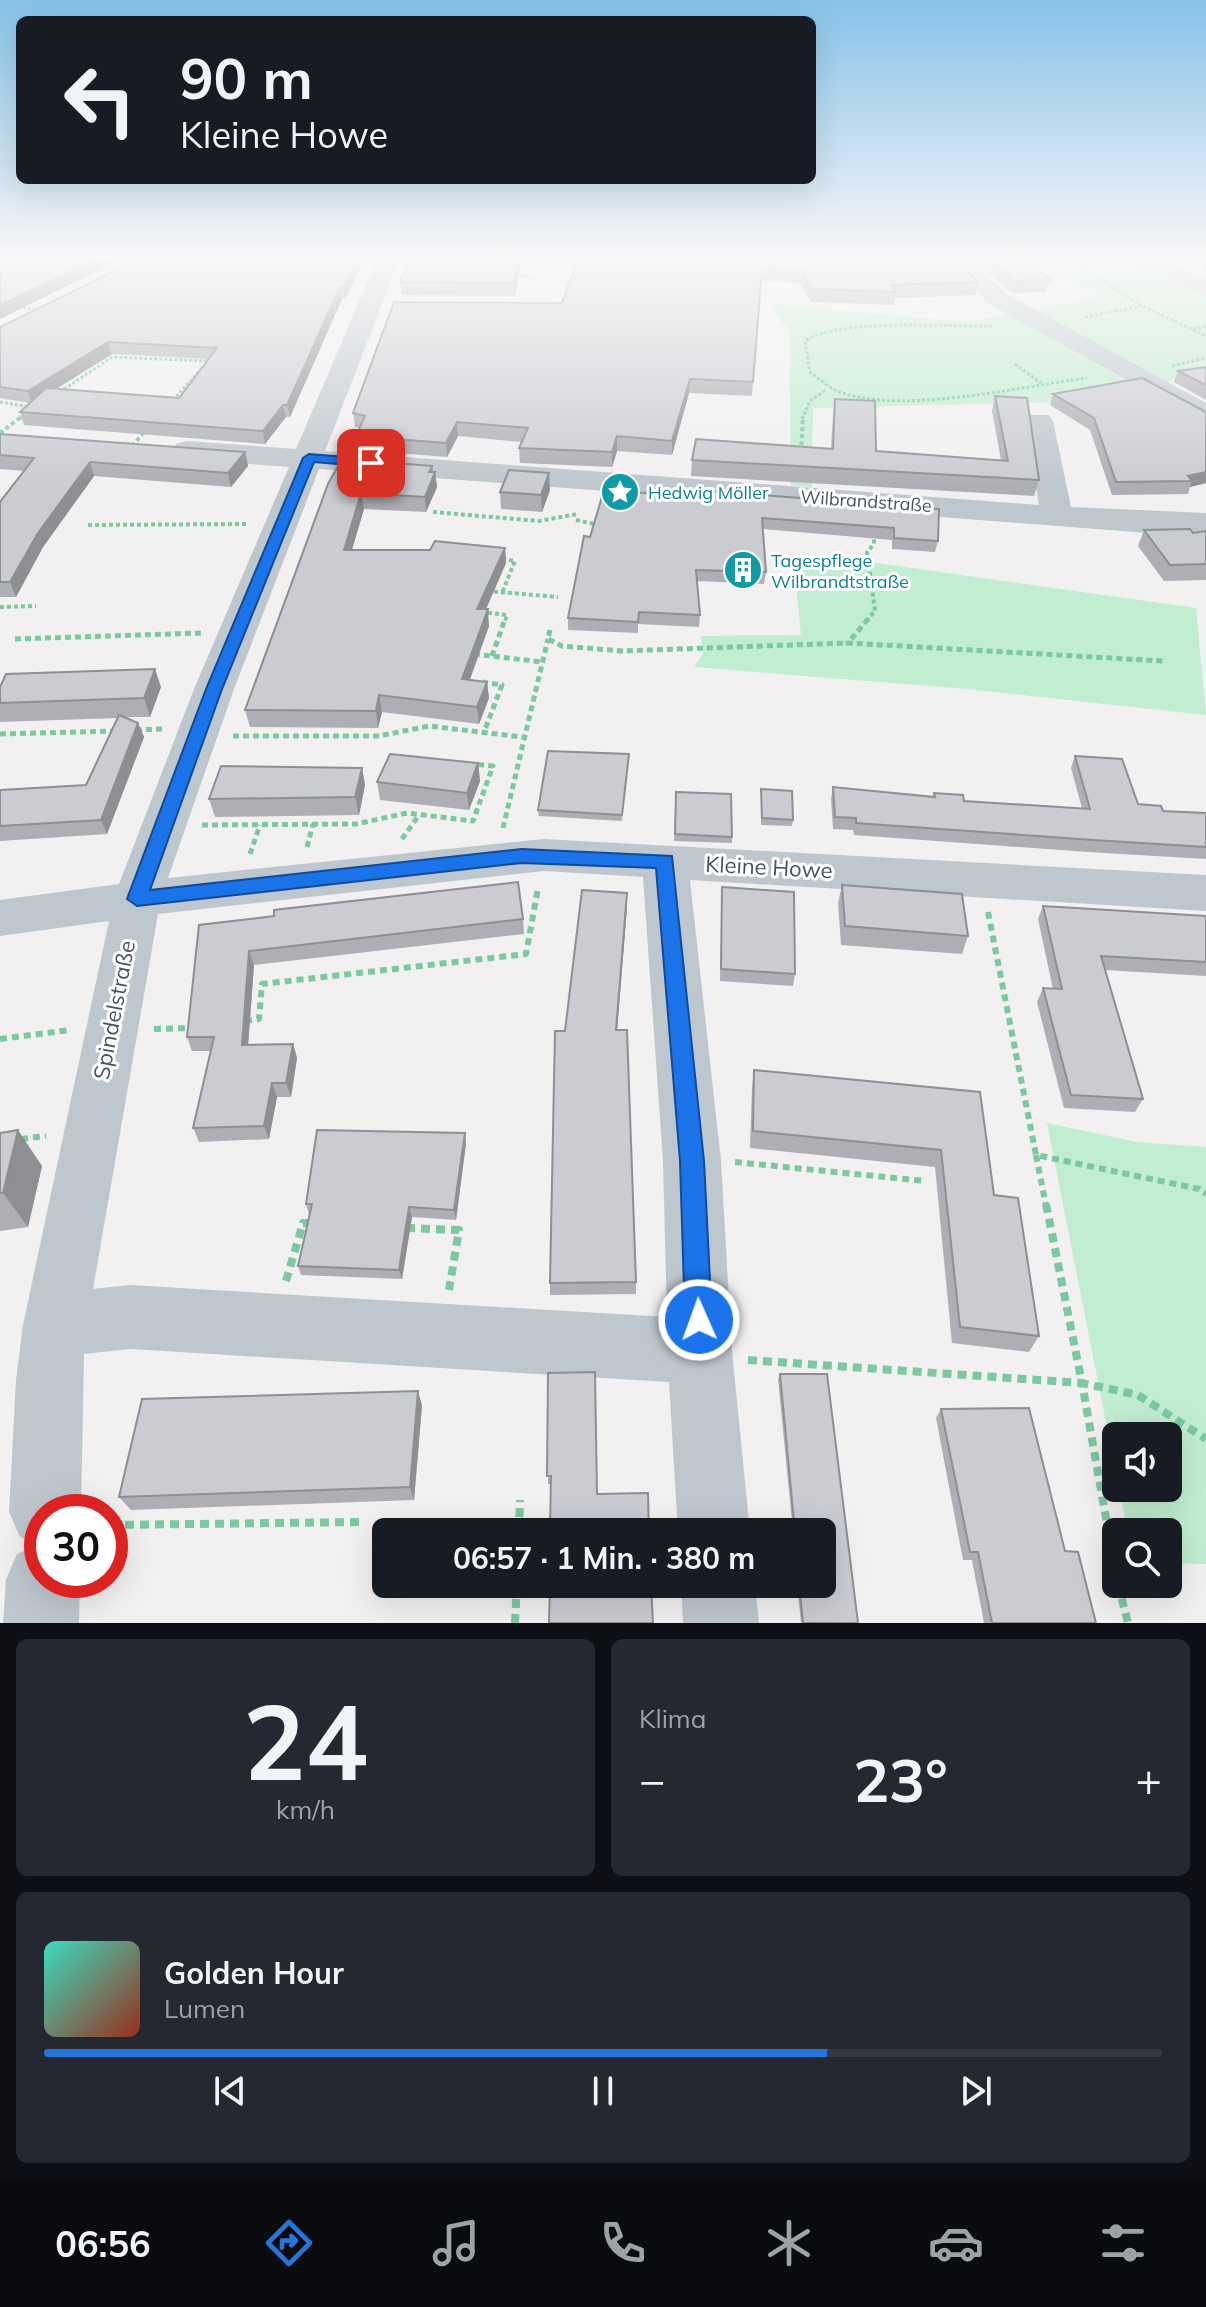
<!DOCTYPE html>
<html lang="de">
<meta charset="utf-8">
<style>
:root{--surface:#171b24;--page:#242831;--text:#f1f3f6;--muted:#9ea1a6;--line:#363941;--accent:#2476d8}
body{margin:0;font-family:Mulish,sans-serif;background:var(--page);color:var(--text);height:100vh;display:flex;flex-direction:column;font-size:30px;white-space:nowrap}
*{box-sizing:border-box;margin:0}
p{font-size:26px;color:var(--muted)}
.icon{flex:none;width:44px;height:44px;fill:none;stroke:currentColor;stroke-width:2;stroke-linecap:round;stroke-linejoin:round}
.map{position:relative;height:1623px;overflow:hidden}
.details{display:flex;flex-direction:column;gap:16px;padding:16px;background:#0d0f14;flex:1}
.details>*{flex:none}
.guide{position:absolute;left:16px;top:16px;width:800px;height:168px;border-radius:12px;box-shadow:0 8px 32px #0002;background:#171b24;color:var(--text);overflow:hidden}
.buttons{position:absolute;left:1102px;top:1422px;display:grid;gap:16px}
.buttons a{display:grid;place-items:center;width:80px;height:80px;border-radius:12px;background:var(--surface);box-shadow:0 8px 32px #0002;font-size:40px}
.speed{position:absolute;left:24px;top:1494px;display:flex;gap:16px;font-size:40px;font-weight:700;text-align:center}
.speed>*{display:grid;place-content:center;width:104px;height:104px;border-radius:50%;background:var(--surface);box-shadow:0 8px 32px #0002;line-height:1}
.speed .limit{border:12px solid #d22;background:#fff;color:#111}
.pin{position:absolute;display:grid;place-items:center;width:68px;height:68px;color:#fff;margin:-34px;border-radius:16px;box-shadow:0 4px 12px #0006}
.me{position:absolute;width:88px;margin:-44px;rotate:358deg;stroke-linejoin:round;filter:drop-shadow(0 0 6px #0008)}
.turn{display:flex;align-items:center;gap:28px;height:168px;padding:0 32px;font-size:36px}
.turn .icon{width:104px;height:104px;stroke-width:2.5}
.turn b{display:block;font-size:56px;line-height:68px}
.big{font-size:60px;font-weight:700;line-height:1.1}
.details .tile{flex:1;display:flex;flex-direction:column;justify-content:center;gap:12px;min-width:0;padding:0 28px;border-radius:12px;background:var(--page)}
.details .dial{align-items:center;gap:0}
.dial b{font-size:104px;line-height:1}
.song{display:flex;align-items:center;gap:24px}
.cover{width:96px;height:96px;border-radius:12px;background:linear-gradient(135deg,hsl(170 70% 55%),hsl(10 70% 35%))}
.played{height:8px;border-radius:4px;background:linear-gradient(90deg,var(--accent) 70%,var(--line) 70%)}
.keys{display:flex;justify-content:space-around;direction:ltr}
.heat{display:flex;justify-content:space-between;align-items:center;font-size:44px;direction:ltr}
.details .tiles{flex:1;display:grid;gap:16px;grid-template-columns:1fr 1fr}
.tile:last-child{grid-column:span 2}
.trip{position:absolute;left:372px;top:1518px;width:464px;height:80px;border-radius:12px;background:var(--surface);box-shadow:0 8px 32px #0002;font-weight:700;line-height:80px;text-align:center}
.tabs{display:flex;height:128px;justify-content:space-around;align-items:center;background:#090b0e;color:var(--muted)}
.tabs .icon{width:56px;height:56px}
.tabs .on{color:var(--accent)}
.tabs b{font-size:36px;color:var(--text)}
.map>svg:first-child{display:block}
</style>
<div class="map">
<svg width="1206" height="1623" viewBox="0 0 1206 1623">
<rect width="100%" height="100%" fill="#f2f0f0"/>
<!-- green -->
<g fill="#c1edd1">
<path d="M1033 260H1132L1206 291V373L1166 382 1034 310 1098 297Z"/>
<path d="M776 304 967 322 1008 314 1134 385 1065 402 813 408 812 487 791 485 789 330 771 309Z"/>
<path d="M793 556 855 560 1196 608 1206 715 967 689 694 667 703 653 701 636 801 635Z"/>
<path d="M1047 1123 1137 1142 1206 1147V1564L1168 1563V1532H1128L1119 1488H1168V1436H1116V1473Z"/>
</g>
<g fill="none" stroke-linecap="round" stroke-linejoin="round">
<!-- path-far4 -->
<g stroke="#7bc9a1" stroke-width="3" stroke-dasharray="3 2" stroke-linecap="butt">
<path d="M1072 260 1142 306 1206 336"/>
<path d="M513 274 536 279"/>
<path d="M1112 288 1131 280"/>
<path d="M18 307 40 310"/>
<path d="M1085 317 1142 306"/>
<path d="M992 326C947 327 840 318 805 341L810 372C818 378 827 386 835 390 895 417 1022 386 1087 378"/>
<path d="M1193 329 1206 326"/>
<path d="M1015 364 1041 383"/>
<path d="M1172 366 1206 358"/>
<path d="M60 392 112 357 208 361"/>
<path d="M173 400 204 366"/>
<path d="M0 402 30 407"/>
<path d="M19 419 26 414"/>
<path d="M802 419 810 401 826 390"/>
</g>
<!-- path-far3 -->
<g stroke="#7bc9a1" stroke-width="4" stroke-dasharray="4 3" stroke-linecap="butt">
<path d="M0 433 21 417"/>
<path d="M132 446 145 431"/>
<path d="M801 452 803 417"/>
<path d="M433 512 539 521 578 514"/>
<path d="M576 520 599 525"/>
<path d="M88 525 249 524"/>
<path d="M502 559 515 561 502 593"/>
<path d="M487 591 558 597"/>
<path d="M0 607 36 606"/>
<path d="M481 612 507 615 505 621"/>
<path d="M866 621 875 611 867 552 874 544V535"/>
</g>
<!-- path-far2 -->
<g stroke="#7bc9a1" stroke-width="5" stroke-dasharray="6 4" stroke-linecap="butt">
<path d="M868 619 848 643 1163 661"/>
<path d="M550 630 548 639 562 646 622 651 848 643"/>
<path d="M15 639 202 633"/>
<path d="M474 654 542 662"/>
<path d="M492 656 505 619"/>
<path d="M482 682 502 685 484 732"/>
<path d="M136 730 162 729"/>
<path d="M0 734 118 731"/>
<path d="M233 736H379L429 726 522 737"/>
<path d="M202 825 356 824 407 813 473 821 493 766 473 764"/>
<path d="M503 828 548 639"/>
<path d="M402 839 419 815"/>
<path d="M307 847 313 824"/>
<path d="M250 854 260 825"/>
</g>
<!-- path-far1 -->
<g stroke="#7bc9a1" stroke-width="6" stroke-dasharray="7 5" stroke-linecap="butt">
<path d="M988 912 1036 1155 1199 1189 1206 1194"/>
<path d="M245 1021 259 1019 262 984 526 954 538 888"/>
<path d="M154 1029 192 1028"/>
<path d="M0 1039 70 1030"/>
<path d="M21 1139 46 1136"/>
<path d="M1036 1155 1046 1206"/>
<path d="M735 1162 925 1181"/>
</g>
<!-- path -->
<g stroke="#7bc9a1" stroke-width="8" stroke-dasharray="9 6" stroke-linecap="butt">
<path d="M1046 1204 1082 1383 1138 1395 1206 1439"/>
<path d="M406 1228 459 1230 449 1290"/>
<path d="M286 1281 303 1223H312"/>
<path d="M748 1360 1082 1383 1116 1574"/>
<path d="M110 1525 364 1522"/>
<path d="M519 1532 520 1500"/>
<path d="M1118 1584 1128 1623"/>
<path d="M515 1623 517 1584"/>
</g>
<!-- minor -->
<g fill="#bfc7ce" fill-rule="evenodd">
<path d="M377 260H399L325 451 1039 505 1025 421 1029 415H1049L1053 421 1071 507 1206 513V533H1148L319 469 234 689 168 878 544 839 1206 875V911L690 880 721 1161 732 1351 750 1532H678L669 1382 130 1349 84 1354 81 1512H42V1580H80L79 1623H3L6 1580 17 1554 38 1545 20 1537 9 1512 16 1380 23 1325 109 921 0 936V900L119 884 194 689 289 467 187 459 176 456 172 450 176 444 187 441 296 449ZM544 871 643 877 663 1161 667 1317 130 1285 93 1289 158 914Z"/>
<path d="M946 260H970L1007 294 1206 403V424L989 304Z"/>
<path d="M1133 260H1162L1206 279V295L1136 265Z"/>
<path d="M681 1584H755L759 1623H683Z"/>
</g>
</g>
<!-- wall -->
<g fill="#aeafb5" fill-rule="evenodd">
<path d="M137 260H364L345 299H342L290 417H286L265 444 24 425 20 412 30 403 0 398V327ZM112 354 209 359 179 398 56 389Z"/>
<path d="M521 260 515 296 402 295 400 282Z"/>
<path d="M578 260H957L978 282 976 295 895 298 894 305 811 302 800 283 761 281 752 396 689 393 672 455 617 451 612 467 520 463 519 448 522 442 458 436 447 457 358 450 356 436 360 428 355 427 353 413 562 303Z"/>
<path d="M973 260H1030L1050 280 1046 292 1012 293Z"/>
<path d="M1184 260H1206V273L1198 261Z"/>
<path d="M1206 367V400L1174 382 1178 371Z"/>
<path d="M1053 394 1206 483 1190 487 1188 494 1112 495 1090 430 1050 405Z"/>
<path d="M995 396 1039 480 1034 496 691 476 692 460 831 449 833 414 835 399 876 451 1001 460 992 411Z"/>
<path d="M0 434 245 452 248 466 231 487 94 476 43 547 16 597H0V502L24 471 0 469Z"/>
<path d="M435 472 437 487 426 512 364 509 352 550H430L505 548 506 563 486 609 489 626 470 680 487 682 489 698 479 724 382 712 378 728 250 727 245 710 328 484Z"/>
<path d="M550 490 542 512 501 509 500 492Z"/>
<path d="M685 496 939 509 938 541 935 552 892 549V540L763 529 766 572 764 584 697 581 700 615 699 627 638 624V633L568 630V618Z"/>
<path d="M1144 530 1193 533 1206 531V580L1164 581 1138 546Z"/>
<path d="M161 687 150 717H125L138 723 144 737 107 834 0 841V790L86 785 117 718 0 722V703Z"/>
<path d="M1075 756 1138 804 1163 811 1206 813V859L1088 852 854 835 853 830 833 829 831 799 833 787 933 797 934 793 964 801 1082 808 1071 768Z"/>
<path d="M628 760 622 821 539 816 538 810Z"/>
<path d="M478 763 480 781 469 810 380 800 377 782Z"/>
<path d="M362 768 365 785 359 815 215 817 209 799Z"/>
<path d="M761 789 793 820 792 826 761 825Z"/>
<path d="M676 792 732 837V843L674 841Z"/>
<path d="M842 885 968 936 962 954 841 945 838 903Z"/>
<path d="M722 887 795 974 793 986 720 981Z"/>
<path d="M1043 906 1206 916V976L1105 970 1143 1099 1135 1112 1064 1108 1037 1002 1043 988 1053 989 1038 919Z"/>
<path d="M627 907 617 1030 636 1282V1294L550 1295V1283L565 1031Z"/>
<path d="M523 919 524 934 254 965 248 1045 293 1044 297 1058 291 1097H277L269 1139 199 1142 193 1128 210 1051H192L187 1037 199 925Z"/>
<path d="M754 1070 980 1092 994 1195 1039 1336 1029 1352 952 1343 935 1167 750 1148 752 1088Z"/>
<path d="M0 1133 42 1166 28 1227 0 1231Z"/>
<path d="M466 1143 456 1220 412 1217 402 1279 301 1275 298 1266 309 1214 306 1204Z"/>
<path d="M548 1373 597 1494 649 1532 551 1484H548Z"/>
<path d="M780 1374 858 1623H801L797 1584H822V1532H793L778 1379Z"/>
<path d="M422 1405 414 1500 131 1510 119 1497Z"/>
<path d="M941 1409 1065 1551 1096 1623H984L972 1560H963L936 1418Z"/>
</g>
<!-- shaded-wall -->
<g fill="#8d8f93">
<path d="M94 260H120L0 319V305Z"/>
<path d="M357 260H364L345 299 343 287Z"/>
<path d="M518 260H521L515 296 514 283Z"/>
<path d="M340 287 342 299 290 417 287 405Z"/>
<path d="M108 342 112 354 32 404 28 391Z"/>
<path d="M690 379 689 393 672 455V441Z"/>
<path d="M283 405 286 417 265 444 263 431Z"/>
<path d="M457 422 458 436 447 457 446 443Z"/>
<path d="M617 436V451L612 467V452Z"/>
<path d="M245 452 248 466 231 487 228 473Z"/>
<path d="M90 462 94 476 43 547 16 597 10 582 38 533Z"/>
<path d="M432 466 434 476 435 472 437 487 426 512 425 497 429 472Z"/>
<path d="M1206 472V483L1190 487 1192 481 1188 476Z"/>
<path d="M549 473 550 490 542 512 541 495Z"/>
<path d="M361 493 364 509 347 566 344 550Z"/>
<path d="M505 548 506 563 479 625 477 609Z"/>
<path d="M488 609 489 626 464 695 462 679Z"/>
<path d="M155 669 161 687 150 717 144 698Z"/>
<path d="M487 682 489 698 479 724 477 707Z"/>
<path d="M379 695 382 712 378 728 376 711Z"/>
<path d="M138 723 144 737 107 834 101 820Z"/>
<path d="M478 763 480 781 469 810 467 793Z"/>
<path d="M362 768 365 785 359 815 355 797Z"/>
<path d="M627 893V907L616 1043V1030Z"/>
<path d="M249 951 254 965 247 1060 242 1045Z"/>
<path d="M293 1044 297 1058 291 1097 286 1083Z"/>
<path d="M272 1083 277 1097 269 1139 264 1126Z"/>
<path d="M18 1130 42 1166 28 1227 3 1193Z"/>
<path d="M465 1133 466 1143 456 1220 454 1210Z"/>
<path d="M409 1207 412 1217 402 1279 399 1270Z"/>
<path d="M418 1391 422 1405 414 1500 410 1487Z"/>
</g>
<!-- building -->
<g fill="#caccd2" stroke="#8d8f93" stroke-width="2">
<path d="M0 260H94L0 305Z"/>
<path d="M137 260H357L343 287H340L287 405H283L263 431 20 412 46 388 179 398 217 348 108 342 28 391 0 387V327Z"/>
<path d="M408 260H518L514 283 400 282Z"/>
<path d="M578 260H957L978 282 891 285 896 292 812 289 801 270 762 269 753 382 690 379 672 441 617 436 612 452 519 448 528 428 457 422 446 443 356 436 365 416 353 413 394 302 562 303Z"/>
<path d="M990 260H1030L1050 280 1015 281Z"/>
<path d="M1206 367V385L1178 371Z"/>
<path d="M1142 378 1206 412V472L1188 476 1192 481 1116 482 1094 418 1053 394Z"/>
<path d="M995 396 1027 398 1039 480 692 460 696 439 833 449 835 399 875 401 876 451 1008 461Z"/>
<path d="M0 434 245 452 228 473 90 462 38 533 10 582H0V502L34 458 0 455Z"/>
<path d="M342 459 432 466 429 472H435L425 497 361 493 344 550H430L435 541 505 548 477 609H488L462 679 487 682 477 707 379 695 376 711 245 710 328 484Z"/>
<path d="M509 470 549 473 541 495 500 492Z"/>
<path d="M686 489 939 509 938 541 894 538V528L762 518 766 572 696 570 700 615 639 612 638 622 568 618 584 536 590 537 604 490 685 496Z"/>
<path d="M1190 529 1193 533 1206 531V564L1170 565 1144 530Z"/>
<path d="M155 669 144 698 0 703V687L6 674Z"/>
<path d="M119 715 138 723 101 820 0 826V790L86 785Z"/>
<path d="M548 751 629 754 622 815 538 810Z"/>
<path d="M390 754 478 763 467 793 377 782Z"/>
<path d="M1075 756 1122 759 1138 804 1161 806 1163 811 1206 813V847L1093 840 856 823V818L835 817 833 787 935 797 934 793 963 795 964 801 1090 809Z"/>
<path d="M221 766 362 768 355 797 209 799Z"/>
<path d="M761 789 792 791 793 820 762 818Z"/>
<path d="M676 792 731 794 732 837 675 834Z"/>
<path d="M518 882 523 919 249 951 242 1045 293 1044 286 1083H272L264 1126 193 1128 214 1037H187L199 925 274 916V910Z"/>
<path d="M842 885 962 894 968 936 845 926Z"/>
<path d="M722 887 794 892 795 974 721 969Z"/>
<path d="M582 890 627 893 616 1030H627L636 1282 550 1283 555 1031H565Z"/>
<path d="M1043 906 1206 916V962L1101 956 1143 1099 1071 1095 1043 988 1062 989Z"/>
<path d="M754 1070 980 1092 994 1195 1018 1198 1039 1336 960 1327 941 1150 753 1131Z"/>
<path d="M18 1130 3 1193H0V1133Z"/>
<path d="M317 1130 465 1133 454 1210 409 1207 399 1270 298 1266 312 1204H306Z"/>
<path d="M595 1372 597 1494 648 1493 649 1532H550L551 1476H547L548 1373Z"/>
<path d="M780 1374H827L858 1623H803L799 1584H822V1532H795Z"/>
<path d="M418 1391 410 1487 119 1497 142 1399Z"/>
<path d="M1029 1408 1065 1551 1078 1552 1096 1623H992L978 1552H970L941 1409Z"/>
<path d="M550 1584H651L653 1623H549Z"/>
</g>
<!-- sky -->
<linearGradient id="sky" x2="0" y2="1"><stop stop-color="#85c2e8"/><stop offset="0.53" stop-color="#f9f8f8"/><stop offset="1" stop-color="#f9f8f8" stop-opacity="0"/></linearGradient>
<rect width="1206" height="487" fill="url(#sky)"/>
<!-- route -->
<path fill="#1a73e8" stroke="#114b97" stroke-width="2" d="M309 454 371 459 377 463 371 467 314 462 222 689 150 890 522 849 672 856 704 1161 712 1320 708 1329 699 1333 689 1329 685 1320 680 1161 656 868 522 863 137 906 127 899 206 689 303 458Z"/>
<!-- icons -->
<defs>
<g id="sight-disc" transform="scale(2)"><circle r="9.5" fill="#0f9aa8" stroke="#fff"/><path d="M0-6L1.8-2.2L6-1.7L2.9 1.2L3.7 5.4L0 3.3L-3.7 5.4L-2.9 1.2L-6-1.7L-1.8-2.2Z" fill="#fff"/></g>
<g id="building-disc" transform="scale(2)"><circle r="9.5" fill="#0f9aa8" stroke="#fff"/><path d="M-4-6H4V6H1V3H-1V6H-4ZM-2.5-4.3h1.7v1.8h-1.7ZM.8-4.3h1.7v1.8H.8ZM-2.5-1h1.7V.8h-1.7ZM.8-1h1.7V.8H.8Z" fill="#fff"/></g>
</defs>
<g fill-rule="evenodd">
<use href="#sight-disc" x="620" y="492"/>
<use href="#building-disc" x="743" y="570"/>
</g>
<g text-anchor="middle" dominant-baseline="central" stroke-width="6" stroke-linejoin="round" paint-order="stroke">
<!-- far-culture labels -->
<g font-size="18" fill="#0d838f" stroke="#fff" text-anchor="start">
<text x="648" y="492">Hedwig Möller</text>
<text x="771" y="560">Tagespflege<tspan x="771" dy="21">Wilbrandtstraße</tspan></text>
</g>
<!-- far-street labels -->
<g font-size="18" fill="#49535c" stroke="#fff">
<text transform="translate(866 501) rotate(4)">Wilbrandstraße</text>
</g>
<!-- street labels -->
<g font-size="22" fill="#49535c" stroke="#fff">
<text transform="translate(769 867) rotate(3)">Kleine Howe</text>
<text transform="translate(114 1010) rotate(-79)">Spindelstraße</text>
</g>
</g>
</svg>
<div class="buttons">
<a><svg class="icon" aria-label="sound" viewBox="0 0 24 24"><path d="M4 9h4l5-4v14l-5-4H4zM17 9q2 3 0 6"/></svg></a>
<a><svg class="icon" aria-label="search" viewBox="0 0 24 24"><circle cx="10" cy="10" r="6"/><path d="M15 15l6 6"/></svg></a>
</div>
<div class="speed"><div class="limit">30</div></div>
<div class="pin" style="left:371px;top:463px;background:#d93025"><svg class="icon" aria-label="arrive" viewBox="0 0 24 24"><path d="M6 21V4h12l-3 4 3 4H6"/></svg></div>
<svg class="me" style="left:699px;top:1320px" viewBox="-20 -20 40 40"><circle r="17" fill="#1a73e8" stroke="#fff" stroke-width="3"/><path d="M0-11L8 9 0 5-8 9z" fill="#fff"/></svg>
<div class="trip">06:57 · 1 Min. · 380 m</div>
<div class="guide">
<div class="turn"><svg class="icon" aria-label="left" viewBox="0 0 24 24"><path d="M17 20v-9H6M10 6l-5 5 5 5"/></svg><div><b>90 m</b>Kleine Howe</div></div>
</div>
</div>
<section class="details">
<div class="tiles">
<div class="tile dial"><b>24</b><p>km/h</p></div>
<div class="tile"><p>Klima</p>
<div class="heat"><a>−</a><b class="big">23°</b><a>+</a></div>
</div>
<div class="tile">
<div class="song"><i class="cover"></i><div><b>Golden Hour</b><p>Lumen</p></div></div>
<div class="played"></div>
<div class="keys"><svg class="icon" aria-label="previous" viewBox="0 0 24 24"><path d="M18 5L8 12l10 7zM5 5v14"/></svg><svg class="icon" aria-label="pause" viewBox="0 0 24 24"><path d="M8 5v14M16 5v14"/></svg><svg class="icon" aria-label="next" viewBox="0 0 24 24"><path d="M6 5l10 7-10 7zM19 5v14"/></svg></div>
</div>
</div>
</section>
<nav class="tabs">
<b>06:56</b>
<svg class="icon on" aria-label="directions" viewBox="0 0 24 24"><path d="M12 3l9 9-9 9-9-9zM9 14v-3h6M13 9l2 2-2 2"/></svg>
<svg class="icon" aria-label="music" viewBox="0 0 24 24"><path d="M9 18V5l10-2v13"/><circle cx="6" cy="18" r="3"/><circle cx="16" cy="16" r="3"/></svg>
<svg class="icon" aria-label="phone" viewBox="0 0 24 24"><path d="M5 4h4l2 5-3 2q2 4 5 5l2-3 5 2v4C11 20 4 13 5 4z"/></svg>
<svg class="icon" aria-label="climate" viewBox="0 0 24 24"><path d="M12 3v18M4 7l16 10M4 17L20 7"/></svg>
<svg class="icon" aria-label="car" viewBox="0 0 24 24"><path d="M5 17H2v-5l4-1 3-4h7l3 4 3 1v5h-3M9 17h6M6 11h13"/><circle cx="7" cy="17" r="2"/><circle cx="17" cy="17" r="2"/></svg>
<svg class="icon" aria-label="filters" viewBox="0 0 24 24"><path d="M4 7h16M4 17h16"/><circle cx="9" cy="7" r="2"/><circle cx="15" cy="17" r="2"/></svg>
</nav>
